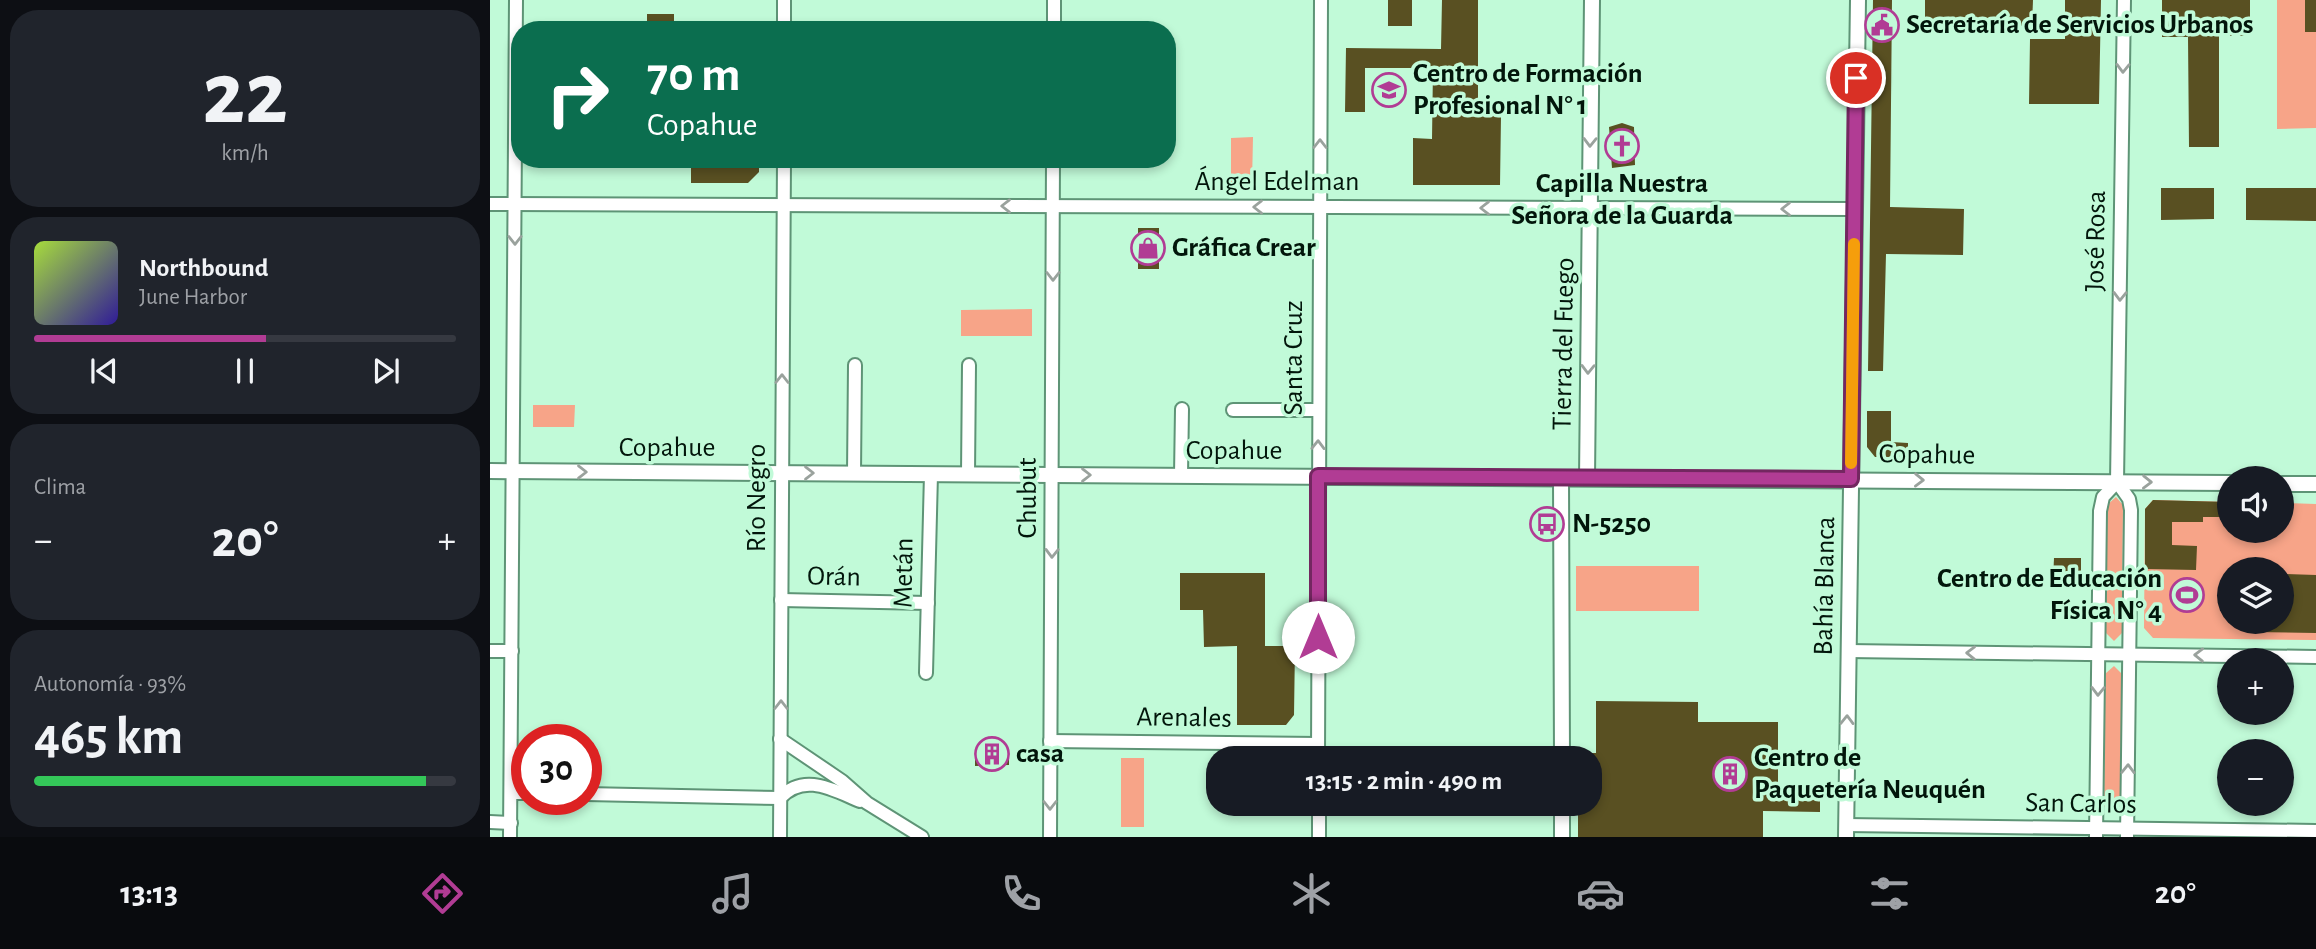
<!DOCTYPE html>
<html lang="es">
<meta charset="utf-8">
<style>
:root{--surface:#171b24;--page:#20242c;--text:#f1f3f6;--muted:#9ea1a6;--line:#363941;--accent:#b13c94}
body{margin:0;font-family:"Alegreya Sans",sans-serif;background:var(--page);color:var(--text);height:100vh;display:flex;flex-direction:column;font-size:26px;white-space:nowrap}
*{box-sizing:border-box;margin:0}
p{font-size:23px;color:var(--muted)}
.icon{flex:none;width:38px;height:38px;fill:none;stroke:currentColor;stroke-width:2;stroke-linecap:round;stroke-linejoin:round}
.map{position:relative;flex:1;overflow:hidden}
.details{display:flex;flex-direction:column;gap:10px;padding:10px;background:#0d0f14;width:490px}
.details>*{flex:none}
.hud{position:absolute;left:21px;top:21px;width:665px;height:147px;border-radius:28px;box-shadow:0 4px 10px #0003;background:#0b6e4f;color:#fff;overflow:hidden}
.controls{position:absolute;left:1727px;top:466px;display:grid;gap:14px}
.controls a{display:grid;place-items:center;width:77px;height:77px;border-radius:50%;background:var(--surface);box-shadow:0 4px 10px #0003;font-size:35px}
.speed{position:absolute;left:21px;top:724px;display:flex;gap:14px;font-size:35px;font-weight:700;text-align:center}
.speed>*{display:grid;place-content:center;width:91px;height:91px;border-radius:50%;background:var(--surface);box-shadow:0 4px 10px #0003;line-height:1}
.speed .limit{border:10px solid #d22;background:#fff;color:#111}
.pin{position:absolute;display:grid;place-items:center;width:60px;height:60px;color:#fff;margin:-30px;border:4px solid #fff;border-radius:50%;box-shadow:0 2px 7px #0007}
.me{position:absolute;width:77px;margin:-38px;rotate:0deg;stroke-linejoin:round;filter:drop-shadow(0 0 5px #0008)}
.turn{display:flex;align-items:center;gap:24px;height:147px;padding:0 21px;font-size:32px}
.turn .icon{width:91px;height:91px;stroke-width:2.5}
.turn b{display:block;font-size:49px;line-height:60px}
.big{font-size:52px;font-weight:700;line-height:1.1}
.details .tile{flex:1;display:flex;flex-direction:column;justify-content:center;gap:10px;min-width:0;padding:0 24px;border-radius:28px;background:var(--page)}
.details .dial{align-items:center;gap:0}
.dial b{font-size:91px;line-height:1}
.song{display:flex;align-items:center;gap:21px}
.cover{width:84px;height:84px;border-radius:10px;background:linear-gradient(135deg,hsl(80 70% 55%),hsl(250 70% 35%))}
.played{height:7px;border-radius:4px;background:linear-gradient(90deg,var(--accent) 55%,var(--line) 55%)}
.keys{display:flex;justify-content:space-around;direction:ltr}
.heat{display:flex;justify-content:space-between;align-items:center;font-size:38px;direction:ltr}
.charge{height:10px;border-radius:5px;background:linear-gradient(90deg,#34c759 93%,var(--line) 0)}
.trip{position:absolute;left:716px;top:746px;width:396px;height:70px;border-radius:28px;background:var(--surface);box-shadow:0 4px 10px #0003;font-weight:700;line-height:70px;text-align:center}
.tab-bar{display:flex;height:112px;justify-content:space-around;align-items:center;background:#090b0e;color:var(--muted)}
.tab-bar .icon{width:49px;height:49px}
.tab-bar .selected{color:var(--accent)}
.tab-bar b{font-size:32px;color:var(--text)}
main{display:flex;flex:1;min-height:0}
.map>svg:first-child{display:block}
</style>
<main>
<section class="details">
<div class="tile dial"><b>22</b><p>km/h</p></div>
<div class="tile">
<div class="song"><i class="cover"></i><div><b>Northbound</b><p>June Harbor</p></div></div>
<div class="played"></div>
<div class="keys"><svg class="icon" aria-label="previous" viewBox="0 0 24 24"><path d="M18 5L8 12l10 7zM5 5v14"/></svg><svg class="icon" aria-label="pause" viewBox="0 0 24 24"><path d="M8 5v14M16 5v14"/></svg><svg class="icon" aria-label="next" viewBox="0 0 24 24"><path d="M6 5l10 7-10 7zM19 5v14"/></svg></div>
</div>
<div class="tile"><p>Clima</p>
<div class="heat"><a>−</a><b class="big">20°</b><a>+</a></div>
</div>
<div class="tile"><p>Autonomía · 93%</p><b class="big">465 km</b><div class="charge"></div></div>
</section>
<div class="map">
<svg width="1826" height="837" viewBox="0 0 1826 837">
<rect width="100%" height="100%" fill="#c1fad8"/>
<!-- green -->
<g fill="#f7a488" fill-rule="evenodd">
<path d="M1787 0H1826V128L1787 129Z"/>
<path d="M763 137 762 184H741V138Z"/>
<path d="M542 309V336H471V310Z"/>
<path d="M43 405H85L84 427H43Z"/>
<path d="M1626 497 1633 505 1632 633 1624 641 1616 633 1617 505Z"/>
<path d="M1663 500 1739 502 1740 530H1792V503L1826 504V640L1663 638 1654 628 1655 509ZM1740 569H1792V621H1740Z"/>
<rect x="1086" y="566" width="123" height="45"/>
<path d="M1624 666 1632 674 1630 806 1622 814 1614 806 1615 674Z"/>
<rect x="631" y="758" width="23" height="69"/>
</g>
<!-- building -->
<g fill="#595022">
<rect x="898" y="0" width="24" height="26"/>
<path d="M952 0H988V116H1011L1010 185H923V138L942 139 943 68H875V112H855L856 48 951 49Z"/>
<path d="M1383 0H1402L1400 207 1474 209 1473 255 1396 254 1393 371H1378Z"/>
<path d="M1435 0H1543L1542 26 1435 25Z"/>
<path d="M1575 0H1611L1609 104H1539L1540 39H1575Z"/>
<path d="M1672 0H1760V36H1729V147H1699L1698 37H1672Z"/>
<rect x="1815" y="0" width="11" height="32"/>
<rect x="157" y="14" width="27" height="16"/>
<path d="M1132 123 1144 127 1145 165 1122 168 1119 127Z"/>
<path d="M201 159H269V172L258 183H201Z"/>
<path d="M1671 188H1724V219L1671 220Z"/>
<path d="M1756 188H1826V221L1756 220Z"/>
<rect x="648" y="228" width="21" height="41"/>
<path d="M1377 411H1401V442L1418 443V457H1385L1377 447Z"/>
<path d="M1663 500 1740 502V517H1713V522H1682V545L1707 546 1706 570 1655 569V509Z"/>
<path d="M1564 558H1591V580H1563Z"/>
<path d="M690 573H775V646H805L804 715 796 725H747V646L714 647 713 610H690Z"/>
<path d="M1792 574 1826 575V633L1764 632V621H1792Z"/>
<path d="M1106 701 1208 702V722H1288V793H1330V812L1273 811V837H1088V803H1099V753H1106Z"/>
<path d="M485 749H519V765L485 766Z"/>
</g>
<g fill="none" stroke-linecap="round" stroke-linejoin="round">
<!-- minor casing -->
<g stroke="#5e9476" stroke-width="16">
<g id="minor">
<path d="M1634 0 1627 482 1639 499 1641 510 1637 837"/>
<path d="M294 30V0"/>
<path d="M564 30V0"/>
<path d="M0 204 1365 209"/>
<path d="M743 410H828"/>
<path d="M364 473 365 365"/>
<path d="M478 474 479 365"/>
<path d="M691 475 692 409"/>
<path d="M291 600 438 603"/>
<path d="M0 651H22"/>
<path d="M1358 651 1826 657"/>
<path d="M436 673 441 474"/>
<path d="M290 739 352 781 377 803 432 837"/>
<path d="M560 741 828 744"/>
<path d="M828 758 831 0"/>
<path d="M21 793H37"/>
<path d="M96 794 290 798"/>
<path d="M290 798C314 772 343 790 370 801"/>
<path d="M829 803V837"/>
<path d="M0 822 21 823"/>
<path d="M1356 825 1826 831"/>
<path d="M20 837 26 0"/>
<path d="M290 837 294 159"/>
<path d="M560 837 563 159"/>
<path d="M1606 837 1610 511 1613 497 1627 482"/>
</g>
</g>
<!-- tertiary casing -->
<g stroke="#5e9476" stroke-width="18">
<g id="tertiary">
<path d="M0 471 1740 483"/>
<path d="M1071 478 1072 758"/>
<path d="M1097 478 1102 0"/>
<path d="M1792 484H1826"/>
<path d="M1072 803V837"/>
<path d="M1356 837 1368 0"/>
</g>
</g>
<!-- minor -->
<use href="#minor" stroke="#fff" stroke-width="12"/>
<!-- tertiary -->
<use href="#tertiary" stroke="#fff" stroke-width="14"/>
</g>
<!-- one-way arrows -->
<defs><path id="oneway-chevron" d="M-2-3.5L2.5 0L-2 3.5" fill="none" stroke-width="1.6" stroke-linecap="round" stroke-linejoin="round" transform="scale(1.75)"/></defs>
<g stroke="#9aa29d">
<use href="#oneway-chevron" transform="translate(1633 68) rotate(91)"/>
<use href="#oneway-chevron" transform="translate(1100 142) rotate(91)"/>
<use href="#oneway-chevron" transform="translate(830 144) rotate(-90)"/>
<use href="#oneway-chevron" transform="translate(516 206) rotate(-180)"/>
<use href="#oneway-chevron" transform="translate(768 207) rotate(-180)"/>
<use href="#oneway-chevron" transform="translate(995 208) rotate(-180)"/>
<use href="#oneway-chevron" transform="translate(1296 209) rotate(-180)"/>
<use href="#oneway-chevron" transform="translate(25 240) rotate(90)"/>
<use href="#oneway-chevron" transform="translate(563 276) rotate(90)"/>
<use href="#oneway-chevron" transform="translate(1630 296) rotate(91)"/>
<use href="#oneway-chevron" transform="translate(1098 369) rotate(91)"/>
<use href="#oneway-chevron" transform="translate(292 379) rotate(-90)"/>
<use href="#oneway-chevron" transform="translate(828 445) rotate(-89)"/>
<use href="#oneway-chevron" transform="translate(92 472)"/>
<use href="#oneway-chevron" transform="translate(319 473)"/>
<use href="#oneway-chevron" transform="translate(596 475)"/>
<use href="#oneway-chevron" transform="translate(1429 480) rotate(1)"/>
<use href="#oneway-chevron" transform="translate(1657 482) rotate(1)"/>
<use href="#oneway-chevron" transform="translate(562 553) rotate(91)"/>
<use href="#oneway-chevron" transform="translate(1481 653) rotate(-179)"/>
<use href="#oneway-chevron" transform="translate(1709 655) rotate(-179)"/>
<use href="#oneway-chevron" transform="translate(1608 691) rotate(91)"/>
<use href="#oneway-chevron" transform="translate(291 705) rotate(-90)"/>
<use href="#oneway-chevron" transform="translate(1357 720) rotate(-89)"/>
<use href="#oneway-chevron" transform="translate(1638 769) rotate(-89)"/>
<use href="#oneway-chevron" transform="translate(560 805) rotate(90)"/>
</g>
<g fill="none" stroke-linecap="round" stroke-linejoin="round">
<!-- route casing -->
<g stroke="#732760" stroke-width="18">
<path id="route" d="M828 637V476L1361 479 1366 78"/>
</g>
<!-- route -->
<use href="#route" stroke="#b13c94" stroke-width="12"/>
<!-- slow -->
<path stroke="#f59e0b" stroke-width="12" d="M1361 463 1364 244"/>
</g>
<!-- icons -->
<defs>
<g id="civic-ring" transform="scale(1.75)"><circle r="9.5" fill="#c1fad8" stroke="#b13c94" stroke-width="1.5"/><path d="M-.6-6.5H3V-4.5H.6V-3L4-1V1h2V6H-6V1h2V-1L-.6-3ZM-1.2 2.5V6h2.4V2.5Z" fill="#b13c94"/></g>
<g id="university-ring" transform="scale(1.75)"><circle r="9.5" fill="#c1fad8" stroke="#b13c94" stroke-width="1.5"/><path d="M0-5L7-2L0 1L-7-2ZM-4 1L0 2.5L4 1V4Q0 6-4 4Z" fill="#b13c94"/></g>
<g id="church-ring" transform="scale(1.75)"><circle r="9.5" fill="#c1fad8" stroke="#b13c94" stroke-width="1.5"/><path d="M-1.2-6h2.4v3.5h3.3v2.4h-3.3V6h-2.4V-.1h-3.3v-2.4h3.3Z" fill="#b13c94"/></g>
<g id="shop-ring" transform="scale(1.75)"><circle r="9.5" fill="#c1fad8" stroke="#b13c94" stroke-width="1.5"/><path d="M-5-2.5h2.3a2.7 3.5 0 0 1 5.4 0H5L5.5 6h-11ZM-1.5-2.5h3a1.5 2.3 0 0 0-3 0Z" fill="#b13c94"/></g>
<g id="bus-ring" transform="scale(1.75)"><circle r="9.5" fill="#c1fad8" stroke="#b13c94" stroke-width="1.5"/><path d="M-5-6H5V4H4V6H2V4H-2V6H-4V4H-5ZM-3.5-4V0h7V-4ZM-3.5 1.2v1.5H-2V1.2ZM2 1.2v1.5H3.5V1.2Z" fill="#b13c94"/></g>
<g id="stadium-ring" transform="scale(1.75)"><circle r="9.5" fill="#c1fad8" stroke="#b13c94" stroke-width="1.5"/><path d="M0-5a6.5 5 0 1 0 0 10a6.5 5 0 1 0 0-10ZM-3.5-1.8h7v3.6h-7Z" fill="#b13c94"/></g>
<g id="building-ring" transform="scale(1.75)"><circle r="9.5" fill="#c1fad8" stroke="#b13c94" stroke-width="1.5"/><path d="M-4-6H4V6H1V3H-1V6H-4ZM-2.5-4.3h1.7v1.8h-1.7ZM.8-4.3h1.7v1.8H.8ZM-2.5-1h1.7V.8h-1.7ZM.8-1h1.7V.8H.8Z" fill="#b13c94"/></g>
</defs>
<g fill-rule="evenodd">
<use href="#civic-ring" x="1392" y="25"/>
<use href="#university-ring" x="899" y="90"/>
<use href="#church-ring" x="1132" y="146"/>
<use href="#shop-ring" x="658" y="248"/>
<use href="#bus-ring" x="1057" y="524"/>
<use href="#stadium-ring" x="1697" y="595"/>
<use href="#building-ring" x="502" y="754"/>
<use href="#building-ring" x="1240" y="774"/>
</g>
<g text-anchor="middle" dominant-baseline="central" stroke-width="7" stroke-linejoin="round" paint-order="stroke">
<!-- poi labels -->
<g font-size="28" font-weight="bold" fill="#02160b" stroke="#c1fad8" text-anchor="start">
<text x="1416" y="25">Secretaría de Servicios Urbanos</text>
<text x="923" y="74">Centro de Formación<tspan x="923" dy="32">Profesional N° 1</tspan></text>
<text x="1132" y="184" text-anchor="middle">Capilla Nuestra<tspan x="1132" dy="32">Señora de la Guarda</tspan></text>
<text x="682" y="248">Gráfica Crear</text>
<text x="1082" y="524">N-5250</text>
<text x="1672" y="579" text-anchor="end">Centro de Educación<tspan x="1672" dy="32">Física N° 4</tspan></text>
<text x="526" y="754">casa</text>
<text x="1264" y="758">Centro de<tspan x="1264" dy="32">Paquetería Neuquén</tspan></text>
</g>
<!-- street labels -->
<g font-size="28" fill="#02160b" stroke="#c1fad8">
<text x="787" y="182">Ángel Edelman</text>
<text transform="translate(1606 241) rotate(-89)">José Rosa</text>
<text transform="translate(1074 344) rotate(-89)">Tierra del Fuego</text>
<text transform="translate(804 358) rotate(-90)">Santa Cruz</text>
<text x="177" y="448">Copahue</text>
<text x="744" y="451">Copahue</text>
<text transform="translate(1437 455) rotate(1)">Copahue</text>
<text transform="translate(267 498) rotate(-90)">Río Negro</text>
<text transform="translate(538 498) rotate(-90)">Chubut</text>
<text transform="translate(414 573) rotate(-89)">Metán</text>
<text transform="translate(344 577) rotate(1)">Orán</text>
<text transform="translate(1335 586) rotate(-89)">Bahía Blanca</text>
<text transform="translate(694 718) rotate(1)">Arenales</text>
<text transform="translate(1591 804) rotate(1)">San Carlos</text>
</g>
</g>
</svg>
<div class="controls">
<a><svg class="icon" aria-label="sound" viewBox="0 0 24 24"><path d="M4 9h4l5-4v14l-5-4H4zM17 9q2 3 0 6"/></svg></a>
<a><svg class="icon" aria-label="layers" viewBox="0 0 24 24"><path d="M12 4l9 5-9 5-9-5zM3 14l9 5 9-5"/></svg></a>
<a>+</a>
<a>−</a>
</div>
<div class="speed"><div class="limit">30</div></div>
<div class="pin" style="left:1366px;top:78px;background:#d93025"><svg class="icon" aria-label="arrive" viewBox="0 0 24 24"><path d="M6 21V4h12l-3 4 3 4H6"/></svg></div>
<svg class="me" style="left:828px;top:637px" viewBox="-20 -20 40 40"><circle r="19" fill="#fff"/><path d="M0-13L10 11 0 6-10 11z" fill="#b13c94"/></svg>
<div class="trip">13:15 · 2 min · 490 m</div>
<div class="hud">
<div class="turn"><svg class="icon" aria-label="right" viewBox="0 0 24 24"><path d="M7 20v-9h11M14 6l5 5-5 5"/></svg><div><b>70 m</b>Copahue</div></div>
</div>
</div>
</main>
<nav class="tab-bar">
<b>13:13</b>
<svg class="icon selected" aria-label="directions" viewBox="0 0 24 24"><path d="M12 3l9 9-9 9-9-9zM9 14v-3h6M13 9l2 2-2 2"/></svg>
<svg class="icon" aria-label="music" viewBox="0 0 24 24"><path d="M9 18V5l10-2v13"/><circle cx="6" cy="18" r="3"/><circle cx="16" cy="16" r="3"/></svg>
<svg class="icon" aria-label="phone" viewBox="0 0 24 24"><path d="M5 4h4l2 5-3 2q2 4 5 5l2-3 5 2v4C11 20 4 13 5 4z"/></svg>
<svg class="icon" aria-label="climate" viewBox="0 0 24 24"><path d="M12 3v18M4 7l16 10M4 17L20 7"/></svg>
<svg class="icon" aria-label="car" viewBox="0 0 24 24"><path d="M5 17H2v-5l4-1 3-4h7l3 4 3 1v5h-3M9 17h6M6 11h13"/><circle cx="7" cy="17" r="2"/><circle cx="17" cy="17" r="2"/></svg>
<svg class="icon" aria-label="filters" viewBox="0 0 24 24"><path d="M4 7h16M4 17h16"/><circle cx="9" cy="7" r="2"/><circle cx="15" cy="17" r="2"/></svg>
<b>20°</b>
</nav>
